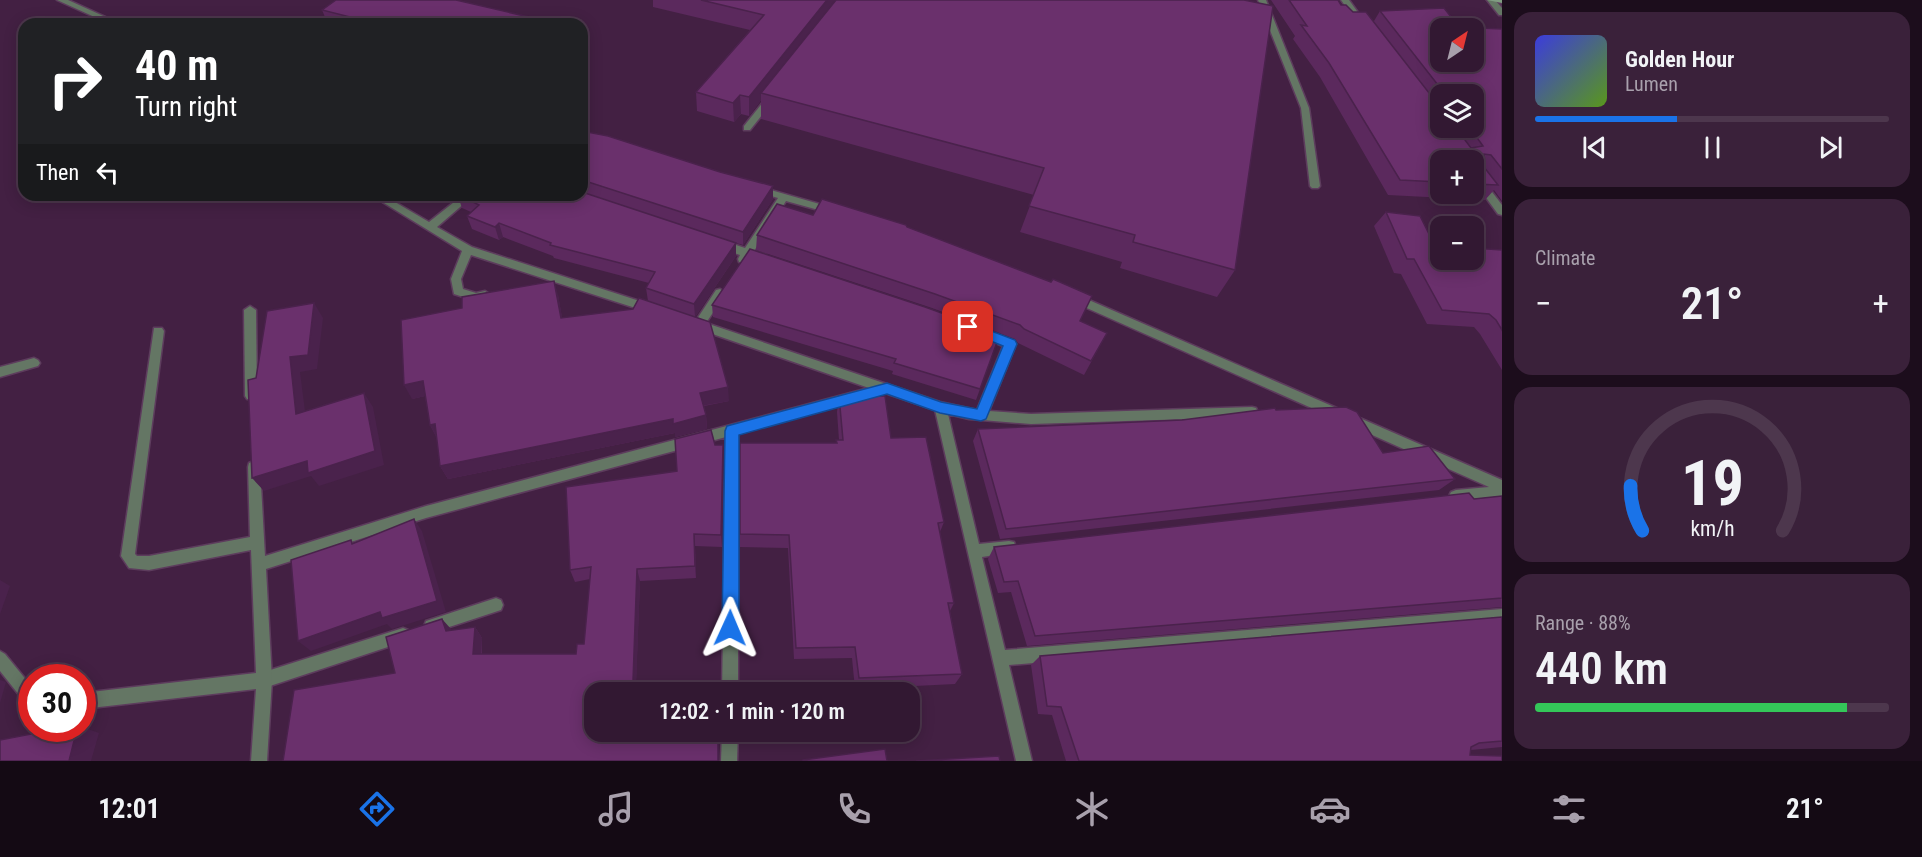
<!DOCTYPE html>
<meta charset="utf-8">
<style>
:root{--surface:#321832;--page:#3a213a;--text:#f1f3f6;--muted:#a8a0ac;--line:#4d374d;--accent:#1a73e8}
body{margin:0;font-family:"Roboto Condensed",sans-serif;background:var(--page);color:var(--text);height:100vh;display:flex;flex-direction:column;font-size:22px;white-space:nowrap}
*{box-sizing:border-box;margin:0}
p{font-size:20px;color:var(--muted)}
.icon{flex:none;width:33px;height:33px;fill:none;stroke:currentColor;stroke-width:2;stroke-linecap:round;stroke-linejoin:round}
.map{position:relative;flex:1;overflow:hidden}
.side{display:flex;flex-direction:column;gap:12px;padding:12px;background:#1c0d1c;width:420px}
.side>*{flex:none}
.banner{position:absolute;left:18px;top:18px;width:570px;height:183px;border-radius:18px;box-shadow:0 3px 15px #0003,0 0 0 2px var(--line);background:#202124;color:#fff;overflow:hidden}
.needle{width:39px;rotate:35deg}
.controls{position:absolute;left:1430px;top:18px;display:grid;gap:12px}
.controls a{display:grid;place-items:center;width:54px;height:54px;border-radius:12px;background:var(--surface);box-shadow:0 3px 15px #0003,0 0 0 2px var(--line);font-size:30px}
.speed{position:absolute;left:18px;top:664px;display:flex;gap:12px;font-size:30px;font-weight:700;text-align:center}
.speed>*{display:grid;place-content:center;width:78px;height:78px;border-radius:50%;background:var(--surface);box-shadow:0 3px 15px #0003,0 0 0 2px var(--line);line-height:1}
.speed .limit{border:9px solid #d22;background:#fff;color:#111}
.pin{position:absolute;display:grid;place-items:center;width:51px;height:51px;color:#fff;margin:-26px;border-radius:12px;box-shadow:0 3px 9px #0006}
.me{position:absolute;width:66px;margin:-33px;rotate:1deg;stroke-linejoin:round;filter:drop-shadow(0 0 4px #0008)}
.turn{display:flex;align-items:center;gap:21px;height:126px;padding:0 18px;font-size:27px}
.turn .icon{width:78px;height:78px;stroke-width:2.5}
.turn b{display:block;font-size:42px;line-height:51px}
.then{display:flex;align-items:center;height:57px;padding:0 18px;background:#0003;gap:12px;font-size:22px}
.big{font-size:45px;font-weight:600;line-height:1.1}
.side .tile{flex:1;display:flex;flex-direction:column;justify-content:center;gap:9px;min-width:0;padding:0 21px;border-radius:18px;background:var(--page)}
.side .dial{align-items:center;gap:0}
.dial svg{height:156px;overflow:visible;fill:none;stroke:var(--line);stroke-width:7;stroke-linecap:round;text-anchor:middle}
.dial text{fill:var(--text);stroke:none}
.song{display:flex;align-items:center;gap:18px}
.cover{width:72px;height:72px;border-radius:9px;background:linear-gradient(135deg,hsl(240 70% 55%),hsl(90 70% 35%))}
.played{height:6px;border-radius:3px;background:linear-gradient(90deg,var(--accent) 40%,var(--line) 40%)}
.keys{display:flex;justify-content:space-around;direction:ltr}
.heat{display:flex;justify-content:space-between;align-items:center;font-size:33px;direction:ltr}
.charge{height:9px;border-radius:4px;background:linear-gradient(90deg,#34c759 88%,var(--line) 0)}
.trip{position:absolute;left:584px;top:682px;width:336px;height:60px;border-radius:18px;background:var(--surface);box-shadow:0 3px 15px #0003,0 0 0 2px var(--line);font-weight:600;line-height:60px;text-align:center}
.tab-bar{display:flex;height:96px;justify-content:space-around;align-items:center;background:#140a14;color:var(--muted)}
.tab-bar .icon{width:42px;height:42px}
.tab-bar .current{color:var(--accent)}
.tab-bar b{font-size:27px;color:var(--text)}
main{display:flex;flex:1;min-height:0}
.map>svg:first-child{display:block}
</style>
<main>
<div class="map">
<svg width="1502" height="761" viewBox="0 0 1502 761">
<rect width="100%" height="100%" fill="#432043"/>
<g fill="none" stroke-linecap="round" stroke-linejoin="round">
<!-- lane casing -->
<g stroke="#5d3c5d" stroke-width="3">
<g id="lane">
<path d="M1258 0H1266L1309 108 1320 186 1318 188H1312L1310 186 1301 108Z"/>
<path d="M771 95 775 98 774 100 750 130H744V126L768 96Z"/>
<path d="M496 598 501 600 503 605 501 610 431 633 426 631 424 626 426 621Z"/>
<path d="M403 628 408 630 410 635 408 640 403 642 264 688 259 685 256 680 259 675 264 672Z"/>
</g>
</g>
<!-- street casing -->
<g stroke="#5d3c5d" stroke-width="3">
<g id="street">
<path d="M57 0H68L121 24H110Z"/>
<path d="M1341 0H1349L1367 25 1366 27H1360Z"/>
<path d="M1487 0H1495L1502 8V15H1499Z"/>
<path d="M1473 170 1476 171 1502 205V215L1498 214 1473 180Z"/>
<path d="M757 186 837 209 838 211 833 214 786 201 754 251 766 255 767 258 766 261 762 262 749 258 747 262H739L738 259 740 255 717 247 716 244 721 240 745 248 778 198 754 191V187Z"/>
<path d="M371 195H383L429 222 463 195H474L437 227 472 247 655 306 657 309 651 313 471 255 461 279 463 289 476 293 485 291 491 295 489 298 476 301 454 294 451 279 462 251Z"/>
<path d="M720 289 726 293 706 323 940 402 977 410 1003 346 979 336 977 333 979 330 983 329 1014 341 1016 344 989 411 1031 414 1252 407 1256 408 1258 412 1256 416 1252 417 1031 424 969 419 948 414 979 544 1009 541 1014 542 1016 547 1014 552 982 557 1005 650 1502 609V623L1009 665 1032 761H1016L935 410 885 393 738 433V693H722L726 437 426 518 266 569 272 680 267 761H251L256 689 82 709V693L256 673 251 550 149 570 129 568 121 556 154 328H162L164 331 135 554 137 556H149L250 537 248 467 249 463 254 461 259 463 260 467 265 556 426 506 869 388 695 328 693 325 695 322 716 290Z"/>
<path d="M1075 294 1502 480V497L1456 502 1451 500 1449 496 1451 492 1456 490 1489 487 1071 301 1069 298Z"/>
<path d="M250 306 256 310 257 396 255 399H247L245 396 244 310Z"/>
<path d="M34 358 38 360 40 363 38 366 0 377V367Z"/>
<path d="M0 651 5 654 32 687V708L27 705 0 671Z"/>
<path d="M722 732H738L737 761H721Z"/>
</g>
</g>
<!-- secondary casing -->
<g stroke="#5d3c5d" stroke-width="3">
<path id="secondary" d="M1487 0H1502V3Z"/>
</g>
<!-- lane -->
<use href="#lane" fill="#647664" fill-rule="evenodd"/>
<!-- street -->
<use href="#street" fill="#647664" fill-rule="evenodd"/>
<!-- secondary -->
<use href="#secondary" fill="#809d82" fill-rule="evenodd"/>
</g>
<!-- wall -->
<g fill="#5b295d" fill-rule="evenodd">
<path d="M653 0H1244L1235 270 1217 297 1120 268 1122 262 1020 232 1034 195 761 119V100L749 116 741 114 734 122 697 111 696 92 750 30 653 7Z"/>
<path d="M1271 0H1338L1341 5 1353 12 1374 21 1380 11 1459 27 1502 29V201L1494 190 1485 200 1388 195 1320 77 1293 39 1295 36ZM1440 94H1473V128H1440ZM1440 160H1473V194H1440Z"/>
<path d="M322 10 559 24H328Z"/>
<path d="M582 131 720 172 773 186V199L743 245 736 243V256L695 317 729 401 704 406 706 415 707 429 675 437V433L448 479 440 466 437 438 430 425 425 396 412 399 558 295 562 318 633 309 648 301 646 288 649 283 554 258 553 256 503 237 499 240 472 229 467 216 471 212 462 208 458 196 450 202 435 195H582Z"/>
<path d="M1386 212 1435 246 1502 250V370L1480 334 1474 327 1427 324 1401 274 1394 273 1374 226Z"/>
<path d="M813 215 907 227 1080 321 1107 333 1084 375 1018 343 1015 339 932 308 756 250 757 235Z"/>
<path d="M712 305 1000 334 976 400 892 374 893 371 713 317Z"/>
<path d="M839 396 891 438 944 522 940 532 954 603 950 611 962 674 955 684 855 689 852 658 794 659 788 548 740 547V443H836V440H839L837 412Z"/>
<path d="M1276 410 1383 453 1455 479 1439 490 1000 539 973 441 978 429 1182 420Z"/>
<path d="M711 430 715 445H723V458L722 547 695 546 696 578 640 581 636 681H719L720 693H594V732H719V761H283L294 690 395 673 386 637 442 619 451 631 475 627 482 638V654H576L577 644H584L590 579 575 582 570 570 566 487 677 471 675 439Z"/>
<path d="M1502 496V607L1027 646 1011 592 998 593 988 559 994 547Z"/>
<path d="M1502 617V747L1471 750 1470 755 1502 761H1066L1052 715 1038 714 1031 665 1040 656Z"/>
</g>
<!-- shaded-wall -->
<g fill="#4a224c">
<path d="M827 0H840L761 93V100L749 116V97Z"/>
<path d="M582 30H583L587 56 582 62Z"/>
<path d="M740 95 741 114 734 122 733 103Z"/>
<path d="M773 186V199L743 245V232Z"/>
<path d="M448 195H458V196L450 202Z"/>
<path d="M499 223 503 237 499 240 495 227Z"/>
<path d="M736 243V256L695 317 694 304Z"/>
<path d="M554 281 558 295 565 333 561 318Z"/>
<path d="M314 303 323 318 317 369 300 372 307 427 296 414 290 357Z"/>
<path d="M423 381 430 395 412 399 404 385Z"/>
<path d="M728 387 729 401 701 406 700 393Z"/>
<path d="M364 393 373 407 384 465 319 486 311 476 264 491 252 478Z"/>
<path d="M706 415 707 429 675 437V433L448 479 440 466 673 419Z"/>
<path d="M435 424 437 439 430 425Z"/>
<path d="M723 445V458L722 547 721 535Z"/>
<path d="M414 519 422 531 446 612 392 629 387 624 311 651 298 641Z"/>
<path d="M694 534 695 546 696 578 695 566Z"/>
<path d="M637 569 640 581 636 690 633 681Z"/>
<path d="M0 580 10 586 0 614Z"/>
<path d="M442 619 451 629 455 642 446 631Z"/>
<path d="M475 627 482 638 481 663 473 654Z"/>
<path d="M0 680 6 682 0 703Z"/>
<path d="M82 727 99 733 91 761H69L77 729H82Z"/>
<rect x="718" y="732" width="1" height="29"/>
</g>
<!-- building -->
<g fill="#6a306c" stroke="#4a224c" stroke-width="1.5" fill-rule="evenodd">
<path d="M336 0H456L559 24H361L366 21 322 10Z"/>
<path d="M701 0H827L749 97 740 95 733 103 696 92 764 15Z"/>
<path d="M836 0H1244L1273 6 1235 270 1133 242 1135 235 1029 206 1044 168 761 93Z"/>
<path d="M1289 0H1338L1341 5H1346L1353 12H1366L1440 107V128H1456L1471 148 1483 146 1470 128H1473V94H1445L1380 11 1444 8 1459 27 1502 29V169L1491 155 1484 154V167L1498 185 1473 184V160H1440V182L1400 180 1329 63 1301 25 1307 26ZM1440 28H1473V62H1440Z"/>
<path d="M582 131 608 136 720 172 773 186 743 232 582 180Z"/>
<path d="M582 192 736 243 694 304 646 288 655 272 550 245 551 243 499 223 495 227 467 216 479 205 459 195H582Z"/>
<path d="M822 199 906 225 907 227 1051 282 1053 279 1092 296 1080 321 1107 333 1091 361 1024 329 1020 325 935 294 757 235 777 204 813 215Z"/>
<path d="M1386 212 1420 216 1435 246H1440V260H1473V248L1502 250V330L1496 320 1489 314 1442 310 1414 259H1407Z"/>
<path d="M750 249 925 307 1000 334 980 389 894 363 896 359 712 305Z"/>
<path d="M554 281 561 318 633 309 639 298 710 322 728 387 700 393 706 415 673 424V419L440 466 435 424 430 425 423 381 404 385 401 320 462 308V297Z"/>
<path d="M314 303 308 355 290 357 296 414 364 393 375 451 308 473 307 461 252 478 248 380 256 378 267 311Z"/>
<path d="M839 396H885L891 438 926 437 944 522 938 523 954 603H948L962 674 859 678 855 647 796 648 789 535 740 534V443H837L836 440H843Z"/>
<path d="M1346 407 1357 412 1383 453 1429 446 1455 479 1006 529 978 429 1182 420 1275 408 1276 410Z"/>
<path d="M711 430 715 445H723L721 535 694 534 695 566 637 569 633 681H719V693H594V732H718V761H283L294 690 395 673 386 637 442 619 446 631 475 627 473 654H576L577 644H584L591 567 570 570 566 487 677 471 675 439Z"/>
<path d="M1469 493 1474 499 1502 496V598L1035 636 1018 581 1004 582 994 547Z"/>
<path d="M414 519 437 601 382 618 380 612 298 641 291 560 351 540 352 544Z"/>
<path d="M1502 617V741L1479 743 1471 747 1470 755 1502 756V761H1079L1061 707 1047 706 1040 656Z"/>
<path d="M57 729H77L69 761H0V740Z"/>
<path d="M885 749 887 761H803V760Z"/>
<path d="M999 756 1000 761H916Z"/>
</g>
<!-- route -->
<path fill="#1a73e8" stroke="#114b97" stroke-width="1.5" d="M968 322 1015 340 1017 344 986 419 981 421 940 413 887 394 739 435V628L736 634 730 636 724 634 722 628 725 431 727 426 887 383 941 402 977 409 1003 346 963 330 961 327Z"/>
</svg>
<div class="controls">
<a><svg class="needle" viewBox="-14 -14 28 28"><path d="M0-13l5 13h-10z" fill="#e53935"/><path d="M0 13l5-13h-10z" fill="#a8a0ac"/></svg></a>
<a><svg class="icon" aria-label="layers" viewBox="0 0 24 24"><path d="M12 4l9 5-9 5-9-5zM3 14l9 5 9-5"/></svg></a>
<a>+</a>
<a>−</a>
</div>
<div class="speed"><div class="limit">30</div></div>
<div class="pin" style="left:968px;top:327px;background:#d93025"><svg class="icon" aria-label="arrive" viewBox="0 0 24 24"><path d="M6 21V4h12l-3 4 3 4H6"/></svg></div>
<svg class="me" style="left:730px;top:628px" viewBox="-20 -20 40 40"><path d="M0-17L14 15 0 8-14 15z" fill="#1a73e8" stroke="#fff" stroke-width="4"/></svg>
<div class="trip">12:02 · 1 min · 120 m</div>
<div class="banner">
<div class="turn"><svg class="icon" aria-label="right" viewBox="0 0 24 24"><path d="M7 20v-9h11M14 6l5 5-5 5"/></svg><div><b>40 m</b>Turn right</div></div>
<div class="then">Then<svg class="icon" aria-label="left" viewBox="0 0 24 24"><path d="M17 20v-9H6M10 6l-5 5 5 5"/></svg></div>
</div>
</div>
<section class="side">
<div class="tile">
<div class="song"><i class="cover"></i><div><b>Golden Hour</b><p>Lumen</p></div></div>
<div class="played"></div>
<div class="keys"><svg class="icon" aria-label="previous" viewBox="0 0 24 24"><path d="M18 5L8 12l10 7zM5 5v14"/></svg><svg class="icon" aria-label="pause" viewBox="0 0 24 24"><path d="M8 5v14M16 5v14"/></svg><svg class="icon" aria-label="next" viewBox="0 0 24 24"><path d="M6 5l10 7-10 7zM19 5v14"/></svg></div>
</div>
<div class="tile"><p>Climate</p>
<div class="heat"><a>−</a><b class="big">21°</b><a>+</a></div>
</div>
<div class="tile dial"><svg viewBox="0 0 100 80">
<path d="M14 69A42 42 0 1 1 86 69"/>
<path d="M14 69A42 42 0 0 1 8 46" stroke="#1a73e8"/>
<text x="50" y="56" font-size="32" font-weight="700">19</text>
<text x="50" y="72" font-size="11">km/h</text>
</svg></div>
<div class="tile"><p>Range · 88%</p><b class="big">440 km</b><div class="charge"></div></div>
</section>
</main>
<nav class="tab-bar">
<b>12:01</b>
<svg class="icon current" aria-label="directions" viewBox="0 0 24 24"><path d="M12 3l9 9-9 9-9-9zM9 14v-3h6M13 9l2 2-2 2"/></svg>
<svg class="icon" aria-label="music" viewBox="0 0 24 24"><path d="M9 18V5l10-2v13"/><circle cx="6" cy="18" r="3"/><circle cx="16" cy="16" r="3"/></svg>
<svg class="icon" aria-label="phone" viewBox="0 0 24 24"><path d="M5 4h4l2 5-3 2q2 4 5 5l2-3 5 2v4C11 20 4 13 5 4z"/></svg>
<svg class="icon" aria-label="climate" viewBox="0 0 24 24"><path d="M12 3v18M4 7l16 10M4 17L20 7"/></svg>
<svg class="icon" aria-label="car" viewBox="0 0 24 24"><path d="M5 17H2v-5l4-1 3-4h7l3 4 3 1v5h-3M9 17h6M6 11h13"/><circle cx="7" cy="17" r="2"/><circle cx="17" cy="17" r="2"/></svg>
<svg class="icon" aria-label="filters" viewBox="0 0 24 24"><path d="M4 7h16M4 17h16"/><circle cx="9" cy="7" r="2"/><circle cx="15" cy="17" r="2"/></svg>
<b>21°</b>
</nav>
